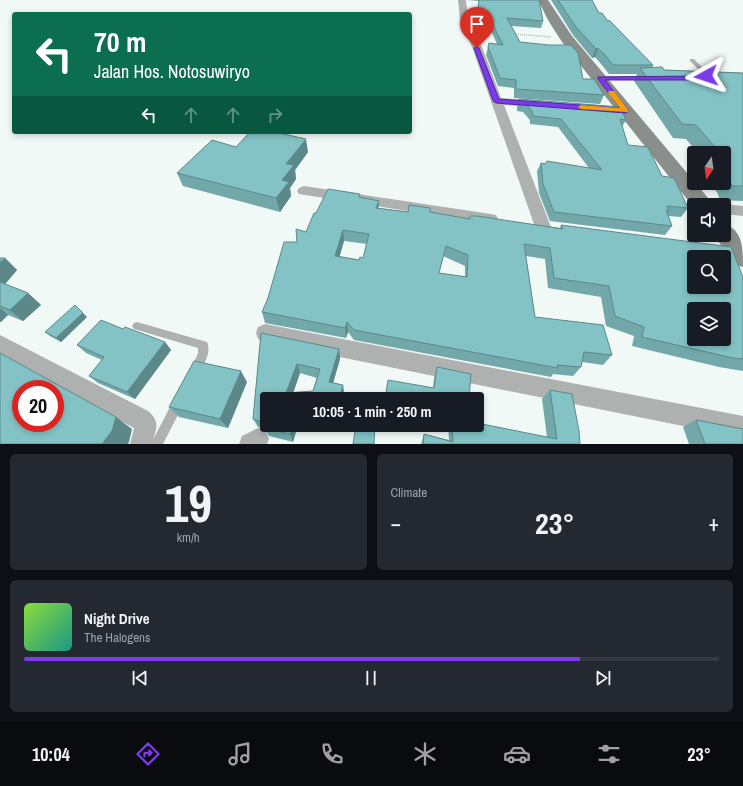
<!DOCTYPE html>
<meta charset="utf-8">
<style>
:root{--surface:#171b24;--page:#242831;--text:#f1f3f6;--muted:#9ea1a6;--line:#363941;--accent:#7c3aed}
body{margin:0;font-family:"Archivo Narrow",sans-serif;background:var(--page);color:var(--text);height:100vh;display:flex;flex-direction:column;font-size:15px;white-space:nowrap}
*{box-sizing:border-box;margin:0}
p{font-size:13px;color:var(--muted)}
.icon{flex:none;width:22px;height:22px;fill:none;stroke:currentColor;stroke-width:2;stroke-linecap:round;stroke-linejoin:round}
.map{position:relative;height:444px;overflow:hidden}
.sheet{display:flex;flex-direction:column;gap:10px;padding:10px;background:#0d0f14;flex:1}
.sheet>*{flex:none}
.hud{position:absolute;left:12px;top:12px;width:400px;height:122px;border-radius:4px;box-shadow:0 2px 6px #0003;background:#0b6e4f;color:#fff;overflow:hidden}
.needle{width:26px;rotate:193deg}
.buttons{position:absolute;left:687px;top:146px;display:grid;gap:8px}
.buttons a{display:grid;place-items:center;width:44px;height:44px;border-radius:4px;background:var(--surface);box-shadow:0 2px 6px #0003;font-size:20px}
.speed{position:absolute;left:12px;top:380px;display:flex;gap:8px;font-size:20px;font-weight:700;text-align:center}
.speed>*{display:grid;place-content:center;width:52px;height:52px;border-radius:50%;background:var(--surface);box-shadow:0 2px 6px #0003;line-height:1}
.speed .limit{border:6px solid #d22;background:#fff;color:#111}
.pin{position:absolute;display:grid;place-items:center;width:34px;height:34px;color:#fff;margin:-41px -17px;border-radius:50% 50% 50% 0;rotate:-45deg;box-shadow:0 0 4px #0007}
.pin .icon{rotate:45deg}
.me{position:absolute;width:44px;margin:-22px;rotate:265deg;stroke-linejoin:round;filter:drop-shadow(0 0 3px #0008)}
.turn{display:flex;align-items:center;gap:14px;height:84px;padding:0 16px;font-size:18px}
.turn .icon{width:52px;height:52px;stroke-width:2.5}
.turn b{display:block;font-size:28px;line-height:34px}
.lanes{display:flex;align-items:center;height:38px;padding:0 16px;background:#0003;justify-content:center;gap:20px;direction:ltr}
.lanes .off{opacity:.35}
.big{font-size:30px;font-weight:800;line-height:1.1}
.sheet .widget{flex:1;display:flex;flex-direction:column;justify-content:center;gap:6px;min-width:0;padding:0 14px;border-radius:6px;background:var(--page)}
.sheet .dial{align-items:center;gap:0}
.dial b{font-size:52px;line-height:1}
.song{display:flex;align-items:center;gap:12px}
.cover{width:48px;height:48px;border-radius:6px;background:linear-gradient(135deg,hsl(90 70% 55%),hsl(170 70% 35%))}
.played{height:4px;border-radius:2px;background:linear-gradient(90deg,var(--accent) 80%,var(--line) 80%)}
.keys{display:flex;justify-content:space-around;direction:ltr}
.heat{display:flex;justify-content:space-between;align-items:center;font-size:22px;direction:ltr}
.sheet .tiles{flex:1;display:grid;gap:10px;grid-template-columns:1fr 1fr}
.widget:last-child{grid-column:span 2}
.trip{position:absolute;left:260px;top:392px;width:224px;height:40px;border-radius:4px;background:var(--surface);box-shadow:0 2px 6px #0003;font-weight:800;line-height:40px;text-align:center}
.tabs{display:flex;height:64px;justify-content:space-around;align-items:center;background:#090b0e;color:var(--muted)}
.tabs .icon{width:28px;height:28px}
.tabs .selected{color:var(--accent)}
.tabs b{font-size:18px;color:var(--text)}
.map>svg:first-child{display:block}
</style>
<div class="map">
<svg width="743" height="444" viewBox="0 0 743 444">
<rect width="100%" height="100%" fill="#f1f9f7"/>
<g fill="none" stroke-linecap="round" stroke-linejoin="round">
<!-- path -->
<g stroke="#777c7a" stroke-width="1.5" stroke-dasharray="0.5 1.5" stroke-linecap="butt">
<path d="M482 31 493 32"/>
<path d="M514 34 551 37"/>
</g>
<!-- lane -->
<g fill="#aeb1af" fill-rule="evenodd">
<path d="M690 59H694L708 73 707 78 701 79 700 78 703 74 690 61Z"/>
<path d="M600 76H645L648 78 645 80 598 79V77Z"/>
<path d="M137 322 207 342C212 353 203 365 199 376L195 377 191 376 190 372 198 353V348L134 329 132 326 134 323Z"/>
<path d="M178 397 182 399 184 403 163 444H151L174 399Z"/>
</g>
<!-- street -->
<g fill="#aeb1af" fill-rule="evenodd">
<path d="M458 0H466L468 19 482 47 501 98 537 101 542 104 537 107 504 105 551 227 548 231 543 233 538 231 535 227 472 47 460 19Z"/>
<path d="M304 186 491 214 496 215 498 219 496 223 491 224 299 194 297 191 299 188Z"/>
<path d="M724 204 743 206V216L724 214V205H720Z"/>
<path d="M265 324 743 416V438L265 342 258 339 256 333 258 327Z"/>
<path d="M0 335 148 411C161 422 156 430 152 444H130L134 428 132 427 0 354Z"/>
<path d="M258 428 266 431 269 439 267 444H239L242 436Z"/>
</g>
<!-- secondary -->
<g fill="#8b8f8c" fill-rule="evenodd">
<path d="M538 0H548L572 36 714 205H694V208L562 42 548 20Z"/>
<path d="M724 224C743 230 743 248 743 267L735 265 714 235H724Z"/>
</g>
</g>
<!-- wall -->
<g fill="#72a8a9" fill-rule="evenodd">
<path d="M467 0H539L543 21 541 28 511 26 520 42 583 79 604 95 600 104 514 98V88L498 86 486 55 489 43 497 44 488 24 476 23 479 1Z"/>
<path d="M551 0H590L599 13 653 65 652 68 664 70 743 73V201L720 200 717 192 708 183H724V153H698L686 139 673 138 634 81 637 74H609L601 64 595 57 592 58 573 35Z"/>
<path d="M519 99 626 120 622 127 628 145 662 176 688 208 681 217 668 216 672 226 665 235 550 221 539 193 537 171 541 163 545 164 589 168 558 127 530 124V120L523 112 517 111V107Z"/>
<path d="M236 147 308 152 295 170 296 179 290 188 291 196 280 212 183 186 177 173Z"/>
<path d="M360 197 379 201 378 208 408 212H430L470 219V216L560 228 561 225 743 277V371L719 367 632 346 634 336 606 326 601 297 548 288 545 259 526 256 535 317 612 355 603 365 582 362 581 367 573 376 553 374 551 377 354 340 348 332 346 338 265 323 262 312 297 242 306 232 316 213ZM344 241 367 244 363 258 359 260 339 256ZM443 256 465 266V277L439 273Z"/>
<path d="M0 258H5L17 270 5 284 28 293 41 305 23 321 8 315 0 322Z"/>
<path d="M87 317 61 342 50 336 45 332Z"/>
<path d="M123 329 165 342 171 350 135 399 98 383 89 376 102 360 86 353 77 345Z"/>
<path d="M261 333 339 349 340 359 333 383 343 385 344 394 267 399 298 425 293 442 269 436 265 429 258 427 253 419ZM300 373 317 378 313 391 293 393Z"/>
<path d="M437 367 469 399 433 388 434 378Z"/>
<path d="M247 382 228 428 179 417 169 407Z"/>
<path d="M550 390 580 444H421L424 434 449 440 448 425H467V429L547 437 542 399Z"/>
<path d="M696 420 743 444H689L683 427Z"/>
</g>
<!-- shaded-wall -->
<g fill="#5c888a">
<path d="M598 48 595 57 592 58 596 49Z"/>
<path d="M306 139 308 152 295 170 296 179 290 188 291 196 280 212 276 198 282 180 286 164Z"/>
<path d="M379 201 378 212 376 208Z"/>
<path d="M343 230 344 241 337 266 335 256Z"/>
<path d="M0 258 3 260 5 258 17 270 1 289 0 288Z"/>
<path d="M28 293 41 305 23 321 10 310Z"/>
<path d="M75 305 87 317 61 342 56 338Z"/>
<path d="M0 308 8 315 1 322H0Z"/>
<path d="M347 322 348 332 346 338 345 328Z"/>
<path d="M165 342 171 350 135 399 127 392Z"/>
<path d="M339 349 340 359 331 390 329 382Z"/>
<path d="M297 364 300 373 291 399 286 393Z"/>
<path d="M241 371 247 382 228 428 220 419Z"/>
<path d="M343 385 344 394 343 399H339Z"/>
<path d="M116 417 132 429 129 442 128 444H102Z"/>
<path d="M293 425H298L293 442 290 434Z"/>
</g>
<!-- building -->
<g fill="#84c3c5" stroke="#5c888a" fill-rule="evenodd">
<path d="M479 0H539L543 21 507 18 520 42 549 45H571L578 53 583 79H594L604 95 516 89V80L500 78 488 47 489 43 503 45 489 17 477 16Z"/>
<path d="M558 0H592L599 13H602L607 20 610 21 653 65H613L605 55 598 48 596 49 576 27Z"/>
<path d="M662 67 664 70 743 73V186H732L729 178 724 173V163L730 164 724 157V153H720L696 125 682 124 640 68Z"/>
<path d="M519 99 620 107 626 120 620 119 628 145 648 147 662 176 674 178 688 208 667 206 669 211 666 210 672 226 554 212 543 184 541 163 545 164 547 161 602 170 561 119 533 116 532 111 526 104 519 103Z"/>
<path d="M250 132H275L306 139 286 164 294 165 282 180 289 182 276 198 177 173 212 140 236 147Z"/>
<path d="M328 189 360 194 359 197 379 201 376 208 408 212 409 205 430 208V212L470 219V216H477L563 229 561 225 731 247 743 277V359L733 358 642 337 644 327 615 316 609 286 554 278 550 248 524 244 535 317 603 325 612 355 584 352 581 367 557 365 558 368 354 330 347 322 345 328 262 312 268 298 284 242H297L296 229 306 232 314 213H316ZM343 230 369 234 363 258 360 257 359 260 335 256ZM446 246 468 255 467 277 439 273ZM694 257H724V287H694ZM694 309H724V339H694Z"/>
<path d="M0 258H5L0 263Z"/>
<path d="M0 282 28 293 10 310 0 306Z"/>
<path d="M75 305 83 313 56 338 45 332Z"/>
<path d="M101 320 123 329 125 327 165 342 127 392 89 376 104 357 77 345Z"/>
<path d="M261 333 339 349 329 382 343 385 339 399H267V425H293L290 434 265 428 262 422 253 419ZM297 364 320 369 313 391 286 393Z"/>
<path d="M0 353 116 417 112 431 102 444H0ZM21 389H55V423H21Z"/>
<path d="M194 361 241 371 220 419 169 407Z"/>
<path d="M437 367 471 374 469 399H385L388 380 434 388Z"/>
<path d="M550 390 572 394 579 431 580 444H423L424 434 453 442 452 425H467V429L470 425H477V423L557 439Z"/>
<path d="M696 420 743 429V444H705Z"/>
<path d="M356 425H375L374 444H353Z"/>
</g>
<!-- route -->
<path fill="#7c3aed" stroke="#51269a" d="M477 46 479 48 499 99 620 108 598 79V77L698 76 706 74 709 76 698 80H605L629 111 625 113 496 103 493 101 474 48Z"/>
<!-- slow -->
<path fill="#f59e0b" d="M609 91H614L629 111 628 112 581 109 578 107 581 105 620 108 608 93Z"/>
</svg>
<div class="buttons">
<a><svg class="needle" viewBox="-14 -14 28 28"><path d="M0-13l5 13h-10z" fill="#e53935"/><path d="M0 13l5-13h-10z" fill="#9ea1a6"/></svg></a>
<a><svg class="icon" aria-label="sound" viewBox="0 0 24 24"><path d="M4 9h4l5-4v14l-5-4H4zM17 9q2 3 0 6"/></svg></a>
<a><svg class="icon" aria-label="search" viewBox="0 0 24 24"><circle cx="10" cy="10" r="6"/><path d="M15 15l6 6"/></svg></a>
<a><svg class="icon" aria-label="layers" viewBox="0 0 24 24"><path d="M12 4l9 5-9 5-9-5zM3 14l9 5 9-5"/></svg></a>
</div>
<div class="speed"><div class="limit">20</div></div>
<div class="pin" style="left:477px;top:48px;background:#d93025"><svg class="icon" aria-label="arrive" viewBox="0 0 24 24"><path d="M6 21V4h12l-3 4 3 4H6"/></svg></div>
<svg class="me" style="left:706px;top:76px" viewBox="-20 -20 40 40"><path d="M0-17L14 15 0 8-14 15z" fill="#7c3aed" stroke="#fff" stroke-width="4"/></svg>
<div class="trip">10:05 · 1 min · 250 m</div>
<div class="hud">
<div class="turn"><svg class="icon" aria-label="left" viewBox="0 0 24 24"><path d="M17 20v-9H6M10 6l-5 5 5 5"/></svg><div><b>70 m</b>Jalan Hos. Notosuwiryo</div></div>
<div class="lanes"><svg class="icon" aria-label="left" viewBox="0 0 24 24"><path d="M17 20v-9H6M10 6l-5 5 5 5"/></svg><svg class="icon off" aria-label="ahead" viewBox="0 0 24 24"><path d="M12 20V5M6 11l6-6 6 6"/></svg><svg class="icon off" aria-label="ahead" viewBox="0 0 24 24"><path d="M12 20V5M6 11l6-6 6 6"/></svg><svg class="icon off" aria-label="right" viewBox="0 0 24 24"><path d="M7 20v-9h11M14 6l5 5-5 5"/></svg></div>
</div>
</div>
<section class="sheet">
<div class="tiles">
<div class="widget dial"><b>19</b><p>km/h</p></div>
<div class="widget"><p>Climate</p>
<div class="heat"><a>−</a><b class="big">23°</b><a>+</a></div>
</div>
<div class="widget">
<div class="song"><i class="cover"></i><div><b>Night Drive</b><p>The Halogens</p></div></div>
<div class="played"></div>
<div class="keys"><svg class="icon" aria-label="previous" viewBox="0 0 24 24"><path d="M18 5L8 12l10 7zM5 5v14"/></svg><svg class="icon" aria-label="pause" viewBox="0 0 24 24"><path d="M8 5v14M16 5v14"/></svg><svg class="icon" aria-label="next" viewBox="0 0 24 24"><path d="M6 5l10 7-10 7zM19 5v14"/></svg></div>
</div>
</div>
</section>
<nav class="tabs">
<b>10:04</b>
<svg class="icon selected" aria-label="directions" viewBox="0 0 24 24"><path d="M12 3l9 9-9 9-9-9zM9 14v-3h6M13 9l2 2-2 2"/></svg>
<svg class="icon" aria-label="music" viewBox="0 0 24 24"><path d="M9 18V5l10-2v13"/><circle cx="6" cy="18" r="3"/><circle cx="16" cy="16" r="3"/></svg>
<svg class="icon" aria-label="phone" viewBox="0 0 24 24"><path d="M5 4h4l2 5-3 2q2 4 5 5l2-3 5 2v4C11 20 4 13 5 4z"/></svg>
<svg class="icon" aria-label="climate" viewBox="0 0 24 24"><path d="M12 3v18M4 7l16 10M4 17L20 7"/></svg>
<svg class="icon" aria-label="car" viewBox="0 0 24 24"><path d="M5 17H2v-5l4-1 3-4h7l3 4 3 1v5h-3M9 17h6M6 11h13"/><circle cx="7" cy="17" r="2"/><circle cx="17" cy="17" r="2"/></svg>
<svg class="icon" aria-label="filters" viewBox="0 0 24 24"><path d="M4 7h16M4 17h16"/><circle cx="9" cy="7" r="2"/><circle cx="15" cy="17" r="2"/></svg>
<b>23°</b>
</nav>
